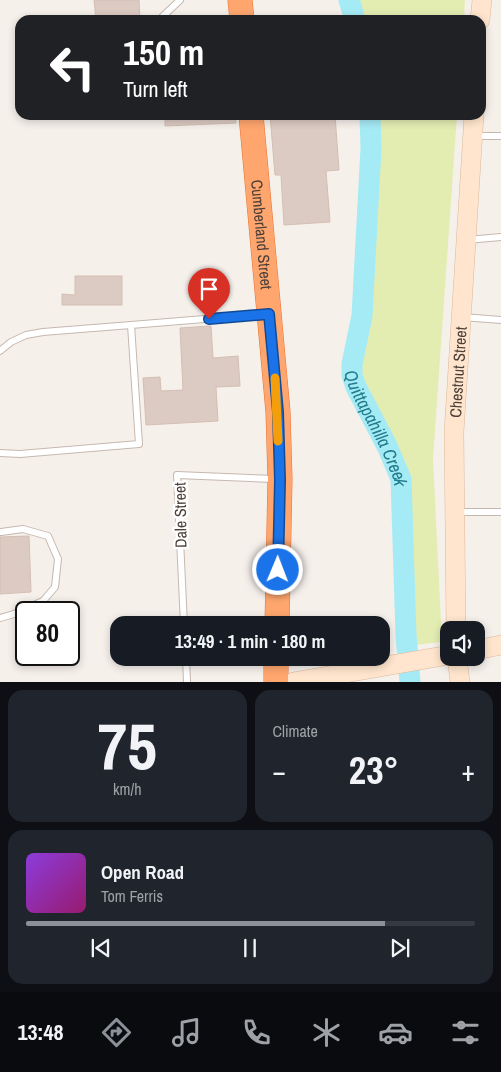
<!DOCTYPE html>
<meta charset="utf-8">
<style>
:root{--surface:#171b24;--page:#20242c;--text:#f1f3f6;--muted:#9ea1a6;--line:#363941;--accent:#8c9099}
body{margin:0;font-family:"Archivo Narrow",sans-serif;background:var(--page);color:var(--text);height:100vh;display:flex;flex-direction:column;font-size:19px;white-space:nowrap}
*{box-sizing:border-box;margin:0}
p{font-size:16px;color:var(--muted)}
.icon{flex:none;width:28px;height:28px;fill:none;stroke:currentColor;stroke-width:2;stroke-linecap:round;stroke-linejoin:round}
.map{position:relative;height:682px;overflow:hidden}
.side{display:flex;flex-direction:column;gap:8px;padding:8px;background:#0d0f14;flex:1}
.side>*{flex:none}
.top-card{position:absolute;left:15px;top:15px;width:471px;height:105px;border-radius:15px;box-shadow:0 2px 8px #0003;background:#202124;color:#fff;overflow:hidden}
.fabs{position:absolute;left:440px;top:621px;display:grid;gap:10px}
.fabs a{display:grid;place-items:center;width:45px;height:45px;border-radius:10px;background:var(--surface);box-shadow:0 2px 8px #0003;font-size:25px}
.speed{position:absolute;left:15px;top:601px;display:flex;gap:10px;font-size:25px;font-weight:700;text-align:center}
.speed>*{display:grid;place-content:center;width:65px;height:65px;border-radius:50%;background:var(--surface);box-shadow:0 2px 8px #0003;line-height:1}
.speed .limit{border:2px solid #111;border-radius:8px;background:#fff;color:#111}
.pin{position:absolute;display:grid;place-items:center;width:42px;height:42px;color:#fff;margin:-51px -21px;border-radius:50% 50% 50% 0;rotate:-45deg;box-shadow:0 0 5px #0007}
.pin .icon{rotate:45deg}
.me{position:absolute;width:55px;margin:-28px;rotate:1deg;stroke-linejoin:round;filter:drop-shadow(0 0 4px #0008)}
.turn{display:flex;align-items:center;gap:18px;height:105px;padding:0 25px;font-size:22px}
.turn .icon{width:65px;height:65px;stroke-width:2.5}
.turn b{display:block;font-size:35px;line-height:42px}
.big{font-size:38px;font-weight:700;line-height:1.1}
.side .widget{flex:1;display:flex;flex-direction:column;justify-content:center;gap:8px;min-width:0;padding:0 18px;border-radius:15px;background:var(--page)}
.side .dial{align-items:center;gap:0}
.dial b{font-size:65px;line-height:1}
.song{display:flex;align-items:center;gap:15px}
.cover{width:60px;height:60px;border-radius:8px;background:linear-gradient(135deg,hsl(270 70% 55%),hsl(320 70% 35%))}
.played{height:5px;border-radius:2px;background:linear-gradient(90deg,var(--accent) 80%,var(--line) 80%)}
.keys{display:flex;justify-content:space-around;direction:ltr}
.heat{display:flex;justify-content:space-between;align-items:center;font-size:28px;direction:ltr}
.side .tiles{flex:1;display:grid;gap:8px;grid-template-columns:1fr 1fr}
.widget:last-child{grid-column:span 2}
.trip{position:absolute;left:110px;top:616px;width:280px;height:50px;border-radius:15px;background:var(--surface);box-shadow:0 2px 8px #0003;font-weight:700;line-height:50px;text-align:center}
.dock{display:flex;height:80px;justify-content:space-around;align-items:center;background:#090b0e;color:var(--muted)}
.dock .icon{width:35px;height:35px}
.dock .active{color:var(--accent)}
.dock b{font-size:22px;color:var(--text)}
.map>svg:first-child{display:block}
</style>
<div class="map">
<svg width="501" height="682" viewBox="0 0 501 682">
<rect width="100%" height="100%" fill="#f6f0eb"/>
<!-- green -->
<g fill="#e3edb2">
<path d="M355 0H465L464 20H360Z"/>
<path d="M377 115H457L433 459 442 642 415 645 408 478 360 380 358 367 368 315 378 142Z"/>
</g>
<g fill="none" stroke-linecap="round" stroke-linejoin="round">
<!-- river -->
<g stroke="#a5ebf6" stroke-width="21">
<path d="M349 0 355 20"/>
<path id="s1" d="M370 115 371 148 362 316 352 364V375L356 387 387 446 401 479 406 635 410 682"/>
</g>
</g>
<!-- building -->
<g fill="#dccbc3" stroke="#d5beb2">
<path d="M94 0H139L140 20H96Z"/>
<path d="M165 115H235L236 123 165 126Z"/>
<path d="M270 115H335L339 170 326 171 330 222 284 225 281 175H275Z"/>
<path d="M75 276H122V305H62V294L75 295Z"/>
<path d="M211 326 213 358 238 356 240 386 216 387 218 421 146 425 143 378 160 377 161 391 183 390 180 328Z"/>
<path d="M29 536 31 592 0 594V537Z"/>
</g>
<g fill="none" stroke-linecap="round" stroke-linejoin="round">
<!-- lane casing -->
<g stroke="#c6b8b0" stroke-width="8">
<g id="lane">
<path d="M159 20 180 0"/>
<path d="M475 136H501"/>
<path d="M467 240 501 237"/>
<path d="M462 317 501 320"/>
<path d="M0 351 11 342 26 335 43 332 131 325"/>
<path d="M0 453 20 454 139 444 131 325 265 314"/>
<path d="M456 512H501"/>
<path d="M0 618 14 614 43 601 55 587 58 559 48 536 23 529 1 532"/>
<path d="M184 625 177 475 275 479"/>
<path d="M186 658 187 682"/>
</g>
</g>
<!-- secondary casing -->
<g stroke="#dcb89b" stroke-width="20">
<g id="secondary">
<path d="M480 20 482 0"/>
<path id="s2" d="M456 630 454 432 474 115"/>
<path d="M476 650 501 645"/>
<path d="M457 658 460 682"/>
<path d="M293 682 449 655"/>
</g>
</g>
<!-- highway casing -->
<g stroke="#e97333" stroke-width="25">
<g id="highway">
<path d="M240 0 242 20"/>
<path id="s3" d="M251 115 278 412 280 479 277 625"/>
<path d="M276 682V658"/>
</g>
</g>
<!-- lane -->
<use href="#lane" stroke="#fff" stroke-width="6"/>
<!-- secondary -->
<use href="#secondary" stroke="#ffe5cd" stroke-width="19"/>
<!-- highway -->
<use href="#highway" stroke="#ffa66e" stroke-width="24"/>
</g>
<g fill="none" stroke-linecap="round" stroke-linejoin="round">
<!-- route casing -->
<g stroke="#114b97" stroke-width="12">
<path id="route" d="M209 319 269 314 278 412 280 480 278 570"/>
</g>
<!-- route -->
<use href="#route" stroke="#1a73e8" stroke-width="9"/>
<!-- slow -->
<path stroke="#f59e0b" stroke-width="9" d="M275 378 278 441"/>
</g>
<g text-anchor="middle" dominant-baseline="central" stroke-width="5" stroke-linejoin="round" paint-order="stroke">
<!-- street labels -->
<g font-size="16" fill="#4c3f38" stroke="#fff">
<text stroke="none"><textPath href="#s3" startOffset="120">Cumberland Street</textPath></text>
<text stroke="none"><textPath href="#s2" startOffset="258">Chestnut Street</textPath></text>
<text transform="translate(180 515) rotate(-91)">Dale Street</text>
</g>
<!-- water labels -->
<g font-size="18" font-style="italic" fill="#217d8c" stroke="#fff">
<text stroke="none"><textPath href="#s1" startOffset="320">Quittapahilla Creek</textPath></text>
</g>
</g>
</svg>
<div class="fabs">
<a><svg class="icon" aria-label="sound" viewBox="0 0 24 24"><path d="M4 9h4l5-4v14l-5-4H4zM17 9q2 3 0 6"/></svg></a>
</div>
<div class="speed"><div class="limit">80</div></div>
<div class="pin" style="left:209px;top:319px;background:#d93025"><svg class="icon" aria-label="arrive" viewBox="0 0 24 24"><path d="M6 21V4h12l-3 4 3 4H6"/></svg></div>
<svg class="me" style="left:278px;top:570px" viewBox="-20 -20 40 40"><circle r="17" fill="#1a73e8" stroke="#fff" stroke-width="3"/><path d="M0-11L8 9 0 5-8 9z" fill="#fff"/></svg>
<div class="trip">13:49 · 1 min · 180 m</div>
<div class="top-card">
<div class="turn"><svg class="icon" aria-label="left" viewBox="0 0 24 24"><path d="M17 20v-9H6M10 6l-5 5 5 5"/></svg><div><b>150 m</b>Turn left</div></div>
</div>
</div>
<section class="side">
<div class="tiles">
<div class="widget dial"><b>75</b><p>km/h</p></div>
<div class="widget"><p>Climate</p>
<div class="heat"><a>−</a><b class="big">23°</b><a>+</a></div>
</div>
<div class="widget">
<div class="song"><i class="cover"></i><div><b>Open Road</b><p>Tom Ferris</p></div></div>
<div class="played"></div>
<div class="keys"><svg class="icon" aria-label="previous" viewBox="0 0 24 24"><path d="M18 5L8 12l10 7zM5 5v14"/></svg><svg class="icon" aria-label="pause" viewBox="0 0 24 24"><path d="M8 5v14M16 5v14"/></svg><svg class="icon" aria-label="next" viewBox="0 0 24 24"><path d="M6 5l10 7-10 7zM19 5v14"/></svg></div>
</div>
</div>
</section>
<nav class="dock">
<b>13:48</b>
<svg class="icon active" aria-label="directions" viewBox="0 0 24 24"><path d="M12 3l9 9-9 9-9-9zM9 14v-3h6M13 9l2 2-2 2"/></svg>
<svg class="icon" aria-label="music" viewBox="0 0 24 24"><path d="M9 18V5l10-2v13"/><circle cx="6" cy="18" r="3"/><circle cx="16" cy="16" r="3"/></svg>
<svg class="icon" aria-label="phone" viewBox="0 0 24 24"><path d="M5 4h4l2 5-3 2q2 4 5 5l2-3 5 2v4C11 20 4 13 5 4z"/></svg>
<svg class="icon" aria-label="climate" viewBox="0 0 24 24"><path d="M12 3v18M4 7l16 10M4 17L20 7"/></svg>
<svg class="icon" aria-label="car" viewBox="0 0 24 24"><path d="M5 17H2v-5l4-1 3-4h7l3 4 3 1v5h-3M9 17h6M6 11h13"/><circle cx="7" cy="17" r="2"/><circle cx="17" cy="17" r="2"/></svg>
<svg class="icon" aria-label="filters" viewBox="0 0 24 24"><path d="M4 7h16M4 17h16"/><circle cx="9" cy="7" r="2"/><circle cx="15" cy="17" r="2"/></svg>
</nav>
